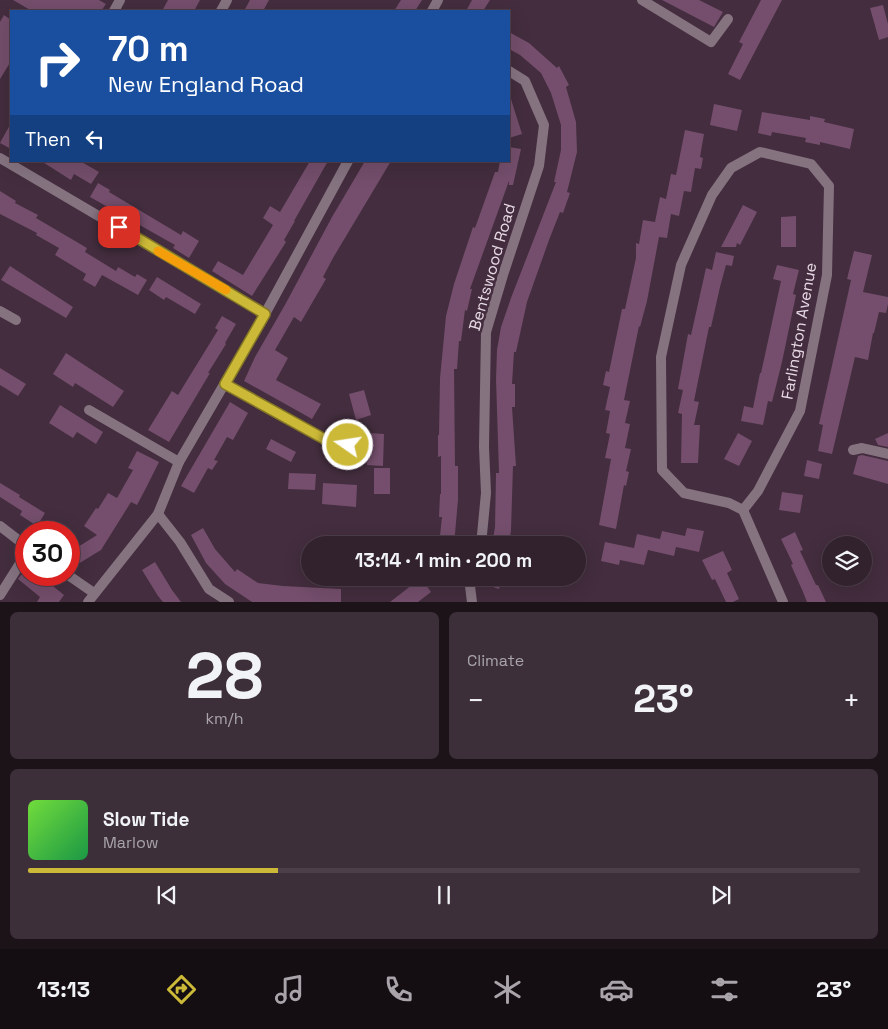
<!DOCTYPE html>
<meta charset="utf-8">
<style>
:root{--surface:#32222e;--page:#3d2f3a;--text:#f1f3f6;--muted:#a8a4aa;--line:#4d3f4a;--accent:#ccb938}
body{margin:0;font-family:"Space Grotesk",sans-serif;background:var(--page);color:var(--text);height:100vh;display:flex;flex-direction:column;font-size:19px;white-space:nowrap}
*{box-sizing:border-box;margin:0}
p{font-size:16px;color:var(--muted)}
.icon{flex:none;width:28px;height:28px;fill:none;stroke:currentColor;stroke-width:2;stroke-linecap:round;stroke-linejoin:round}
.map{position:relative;height:602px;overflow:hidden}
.panel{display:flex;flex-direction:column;gap:10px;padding:10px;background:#1c1319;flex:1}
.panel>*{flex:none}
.hud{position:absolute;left:10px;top:10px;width:500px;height:152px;border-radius:0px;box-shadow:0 5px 20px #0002,0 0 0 1px var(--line);background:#1a4fa0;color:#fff;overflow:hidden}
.controls{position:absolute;left:822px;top:536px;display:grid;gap:10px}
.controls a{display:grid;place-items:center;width:50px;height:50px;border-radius:50%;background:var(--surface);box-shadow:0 5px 20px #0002,0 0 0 1px var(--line);font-size:25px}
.speed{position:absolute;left:15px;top:521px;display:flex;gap:10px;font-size:25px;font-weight:700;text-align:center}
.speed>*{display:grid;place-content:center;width:65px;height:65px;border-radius:50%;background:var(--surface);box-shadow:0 5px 20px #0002,0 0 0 1px var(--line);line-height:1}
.speed .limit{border:8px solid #d22;background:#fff;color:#111}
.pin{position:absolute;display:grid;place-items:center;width:42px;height:42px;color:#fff;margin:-21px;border-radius:10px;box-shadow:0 2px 8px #0006}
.me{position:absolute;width:55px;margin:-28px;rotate:283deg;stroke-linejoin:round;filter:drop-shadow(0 0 4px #0008)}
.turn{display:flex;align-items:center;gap:18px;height:105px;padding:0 15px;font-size:22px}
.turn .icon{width:65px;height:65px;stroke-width:2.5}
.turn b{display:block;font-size:35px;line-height:42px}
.then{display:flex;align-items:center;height:48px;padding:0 15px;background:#0003;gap:10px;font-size:19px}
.big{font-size:38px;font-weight:700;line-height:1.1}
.panel .widget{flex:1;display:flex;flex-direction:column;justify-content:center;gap:8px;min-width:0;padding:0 18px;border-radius:8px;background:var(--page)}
.panel .dial{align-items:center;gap:0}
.dial b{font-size:65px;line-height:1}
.song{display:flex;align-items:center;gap:15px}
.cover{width:60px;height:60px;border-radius:8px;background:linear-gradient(135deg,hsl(100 70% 55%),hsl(140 70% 35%))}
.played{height:5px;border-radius:2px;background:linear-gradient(90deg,var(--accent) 30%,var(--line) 30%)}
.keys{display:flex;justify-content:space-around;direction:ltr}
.heat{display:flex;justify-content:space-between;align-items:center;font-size:28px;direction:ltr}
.panel .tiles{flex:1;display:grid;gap:10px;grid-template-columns:1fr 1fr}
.widget:last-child{grid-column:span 2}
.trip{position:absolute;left:301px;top:536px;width:285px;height:50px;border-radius:25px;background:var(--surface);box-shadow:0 5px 20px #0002,0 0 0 1px var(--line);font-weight:700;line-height:50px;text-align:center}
.dock{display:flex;height:80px;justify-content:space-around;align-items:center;background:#140e12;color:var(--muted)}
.dock .icon{width:35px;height:35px}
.dock .on{color:var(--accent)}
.dock b{font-size:22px;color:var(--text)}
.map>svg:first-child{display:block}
</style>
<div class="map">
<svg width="888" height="602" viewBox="0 0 888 602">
<rect width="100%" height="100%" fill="#432d3e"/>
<!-- building -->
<g fill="#744e6c">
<path d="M13 0H99L106 4 101 11H32Z"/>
<path d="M168 0H200L194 11H162Z"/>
<path d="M250 0H269L263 11H244Z"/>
<path d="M401 0H422L415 11H394Z"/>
<path d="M472 0H490L483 11H466Z"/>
<path d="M662 0H699L723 12 714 27Z"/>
<path d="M761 0H782L740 80 728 74 743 44 739 42Z"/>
<path d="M883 5 888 24V37L879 40 870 8Z"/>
<path d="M4 15 11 20V61L0 79V22Z"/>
<path d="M509 32 529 43 557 68 559 66 569 85 566 87 576 122 577 152 567 192 570 193 563 213 560 212 549 240 527 302 516 352H514L512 384H515V407H512L516 466H513L511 530 509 545H492L495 527 496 473H499L496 379 497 350 501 327 511 298 556 182H554L561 150V125L551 93 541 73 520 55 509 49Z"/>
<path d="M509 99H511L522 134 509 138Z"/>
<path d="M714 104 742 110 737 131 710 125Z"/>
<path d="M762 112 810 120V116L825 119 824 122 854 129 850 149 820 142V145L805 142 806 138 772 132 771 136 758 133Z"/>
<path d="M11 123V149L0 143Z"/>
<path d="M685 130 704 134 700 157 703 158 701 169 695 168 691 192 684 191 679 216 671 214 667 238 659 237 647 301 640 327 639 326 624 400 630 401 625 423 630 424 625 448 631 449 626 471 629 472 626 486 624 485 616 529 599 525 611 459 605 458 610 434 606 433 610 411 605 410 610 387 603 385 606 371 609 372 622 309H625L636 258V243L639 244 643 220 655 222 660 197 666 199 671 174 676 175Z"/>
<path d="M509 147 521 149 513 185H509V181L470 289H472L467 311 465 310 461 341H459L457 369H454L455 466H458V500L454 545H439L442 517H439L440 494H441V456L438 457V435H439L440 378 446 316 454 284 473 227 475 228 495 172H498L500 161H509Z"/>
<path d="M41 161H80L99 172 91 184 74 174 71 180Z"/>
<path d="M310 161H328L294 221H295L284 240 286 242 252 296 212 271 218 261 243 275 273 225 263 218 270 206 280 212Z"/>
<path d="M365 161H391L333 258 323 277 326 279 301 322 294 317 275 350 288 358 276 380 321 404 312 419 244 381 255 357 286 303 332 217Z"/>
<path d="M98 183 110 190 109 192 181 235 183 231 199 241 189 258 173 248 175 245 90 197Z"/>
<path d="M0 191 16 201 15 203 38 215 36 218 87 248 85 252 116 271 118 267 135 277 137 274 147 280 138 295 102 275 95 287 83 280 86 274 55 255 59 248 36 235 37 233 0 214Z"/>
<path d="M743 205 757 212 740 245 737 243 736 247H721Z"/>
<path d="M796 216V247H781V217Z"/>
<path d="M854 251 872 255 863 292 888 297V304L886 313 879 312 874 333H873L868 360 855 357 832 454 818 451 823 425 819 424 851 280 847 279Z"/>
<path d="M716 252 734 256 732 266 726 265 720 287 711 327H709L694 401 699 402 694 425H700L698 463H681L682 414 678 413 683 390 678 389 688 334 691 335 706 268 712 270Z"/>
<path d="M777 265 799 270 793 294 796 295 782 362 772 402 768 401 763 425 741 421 744 406 753 408 760 373H761L781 281 773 279Z"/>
<path d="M10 266 73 307 66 318 1 280Z"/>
<path d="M157 277 201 304 195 314 166 297 164 300 149 290Z"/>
<path d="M222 316 236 324 225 343 226 344 208 373H210L169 442 148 430 172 391 178 395 218 330 215 328Z"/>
<path d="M66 353 124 391 113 407 75 383 73 387 53 374Z"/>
<path d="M0 368 26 384 18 396 0 385Z"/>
<path d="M364 390 371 415 356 420 349 394Z"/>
<path d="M230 402 248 413 233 440 227 437 214 460 218 461 212 470 208 468 194 493 181 486Z"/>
<path d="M60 405 103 432 96 444 77 432 73 438 49 423Z"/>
<path d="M370 433 384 434 383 466 367 465 368 442H370Z"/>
<path d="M738 433 752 441 739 466 724 459Z"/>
<path d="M888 433V447L878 445 875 439Z"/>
<path d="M271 439 296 452 291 462 266 449Z"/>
<path d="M137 451 159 462 146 488 137 505 131 502 101 550 78 564 70 552 97 535 84 526 96 508 98 509 108 493 117 498 133 470 128 468Z"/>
<path d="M862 455 888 461V484L853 474 858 456Z"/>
<path d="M807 460 822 464 819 479 804 476Z"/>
<rect x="374" y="468" width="16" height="26"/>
<path d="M289 473 316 474 315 490 288 489Z"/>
<path d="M0 483 20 495 19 497 45 513 37 526 20 515 22 511 0 497Z"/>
<path d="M323 483 357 485 356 507 322 504Z"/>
<path d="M782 492 803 495 800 513 779 510Z"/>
<path d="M203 528 215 549 235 572 237 569 258 583 283 586 341 589V602H252L225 584 206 563 191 535Z"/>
<path d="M687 528 704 531 699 552 676 547 674 556 648 550 644 565 620 560 619 565 601 561 605 542 634 548 637 534 660 539 662 531 685 536Z"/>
<path d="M795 532 803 550 800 551 816 585H818L826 602H807L803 592 791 565 793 564 781 539Z"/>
<path d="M723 551 732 570 727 573 739 599 733 602H726L715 579 712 580 702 560Z"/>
<path d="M155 562 172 590 181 602H163L158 596 142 570Z"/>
<path d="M21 575H39L64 595 59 602H37L40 597 18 579Z"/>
<path d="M421 578 431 592 418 602H390Z"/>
<path d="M479 578H502L499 589 478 582Z"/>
</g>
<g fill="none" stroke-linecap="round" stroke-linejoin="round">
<!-- minor -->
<g stroke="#857380" stroke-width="10">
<path d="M642 0 711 42 728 19"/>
<path d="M114 11 120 0"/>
<path d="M221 11 227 0"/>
<path d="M0 158 265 314"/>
<path d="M0 311 16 320"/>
<path d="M225 384 337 447 333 458"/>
<path d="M89 410 179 462"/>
<path d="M337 447 348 445"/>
<path d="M853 450 862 448 888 454"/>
<path d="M743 510 758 491 800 411 827 275 829 186 811 164 760 152 731 168 712 195 681 265 661 357 662 470 684 493 729 503 743 510 783 602"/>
<path d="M158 514 180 542 209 589 229 602"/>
<path d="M0 526 26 546"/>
<path d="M481 545 486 493 484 447 486 332 503 275 539 166 544 125 525 81 509 71"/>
<path d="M68 575 94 593"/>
<path d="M0 595 26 554"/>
<path d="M472 602 470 586 472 578"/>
</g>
<!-- tertiary -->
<g stroke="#857380" stroke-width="10">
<path d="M432 11 438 0"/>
<path d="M88 602 158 514 179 462 265 314 348 161"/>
</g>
</g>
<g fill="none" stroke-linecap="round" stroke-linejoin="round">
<!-- route casing -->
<g stroke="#857824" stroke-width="12">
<path id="route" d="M119 227 265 314 225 384 337 446 348 445"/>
</g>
<!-- route -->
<use href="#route" stroke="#ccb938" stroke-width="9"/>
<!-- slow -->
<path stroke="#f59e0b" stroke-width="9" d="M158 251 226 290"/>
</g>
<g text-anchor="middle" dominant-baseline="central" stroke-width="5" stroke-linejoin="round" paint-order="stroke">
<!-- street labels -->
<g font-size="16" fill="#e8dae5" stroke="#432d3e">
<text transform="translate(492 267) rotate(-74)">Bentswood Road</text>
<text transform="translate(799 331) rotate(-80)">Farlington Avenue</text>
</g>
</g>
</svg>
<div class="controls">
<a><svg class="icon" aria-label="layers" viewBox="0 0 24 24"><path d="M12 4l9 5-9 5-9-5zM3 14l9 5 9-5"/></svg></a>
</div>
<div class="speed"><div class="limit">30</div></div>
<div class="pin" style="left:119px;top:227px;background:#d93025"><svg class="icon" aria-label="arrive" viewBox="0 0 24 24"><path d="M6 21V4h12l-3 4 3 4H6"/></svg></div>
<svg class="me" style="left:348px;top:445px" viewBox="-20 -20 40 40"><circle r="17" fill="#ccb938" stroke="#fff" stroke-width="3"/><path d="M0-11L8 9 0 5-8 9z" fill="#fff"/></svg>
<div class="trip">13:14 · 1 min · 200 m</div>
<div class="hud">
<div class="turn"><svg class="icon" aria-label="right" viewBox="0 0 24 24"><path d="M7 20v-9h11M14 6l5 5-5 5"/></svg><div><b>70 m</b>New England Road</div></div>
<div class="then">Then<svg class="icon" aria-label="left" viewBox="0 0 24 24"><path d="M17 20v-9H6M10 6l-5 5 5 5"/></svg></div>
</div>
</div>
<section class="panel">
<div class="tiles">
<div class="widget dial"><b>28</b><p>km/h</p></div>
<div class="widget"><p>Climate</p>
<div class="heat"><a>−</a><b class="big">23°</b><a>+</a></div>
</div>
<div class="widget">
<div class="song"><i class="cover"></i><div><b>Slow Tide</b><p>Marlow</p></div></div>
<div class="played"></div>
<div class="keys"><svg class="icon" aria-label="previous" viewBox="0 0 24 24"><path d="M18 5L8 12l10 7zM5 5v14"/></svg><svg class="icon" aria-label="pause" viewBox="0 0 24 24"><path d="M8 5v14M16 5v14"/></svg><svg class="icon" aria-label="next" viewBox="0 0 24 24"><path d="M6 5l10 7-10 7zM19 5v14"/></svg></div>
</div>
</div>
</section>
<nav class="dock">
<b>13:13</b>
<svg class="icon on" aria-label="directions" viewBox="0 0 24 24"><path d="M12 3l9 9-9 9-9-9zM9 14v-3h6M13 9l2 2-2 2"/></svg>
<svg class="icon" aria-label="music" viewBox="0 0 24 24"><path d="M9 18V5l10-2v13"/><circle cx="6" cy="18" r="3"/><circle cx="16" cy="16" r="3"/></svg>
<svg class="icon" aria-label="phone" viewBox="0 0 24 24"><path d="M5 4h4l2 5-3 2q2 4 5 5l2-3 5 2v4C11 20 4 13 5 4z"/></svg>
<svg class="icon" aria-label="climate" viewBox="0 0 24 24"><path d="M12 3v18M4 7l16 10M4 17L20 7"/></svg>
<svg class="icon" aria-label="car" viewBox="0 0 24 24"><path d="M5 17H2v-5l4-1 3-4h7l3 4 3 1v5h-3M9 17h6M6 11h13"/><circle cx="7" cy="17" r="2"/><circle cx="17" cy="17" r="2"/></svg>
<svg class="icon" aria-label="filters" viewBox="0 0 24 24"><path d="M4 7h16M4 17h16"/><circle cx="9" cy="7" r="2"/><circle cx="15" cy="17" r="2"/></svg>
<b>23°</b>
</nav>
